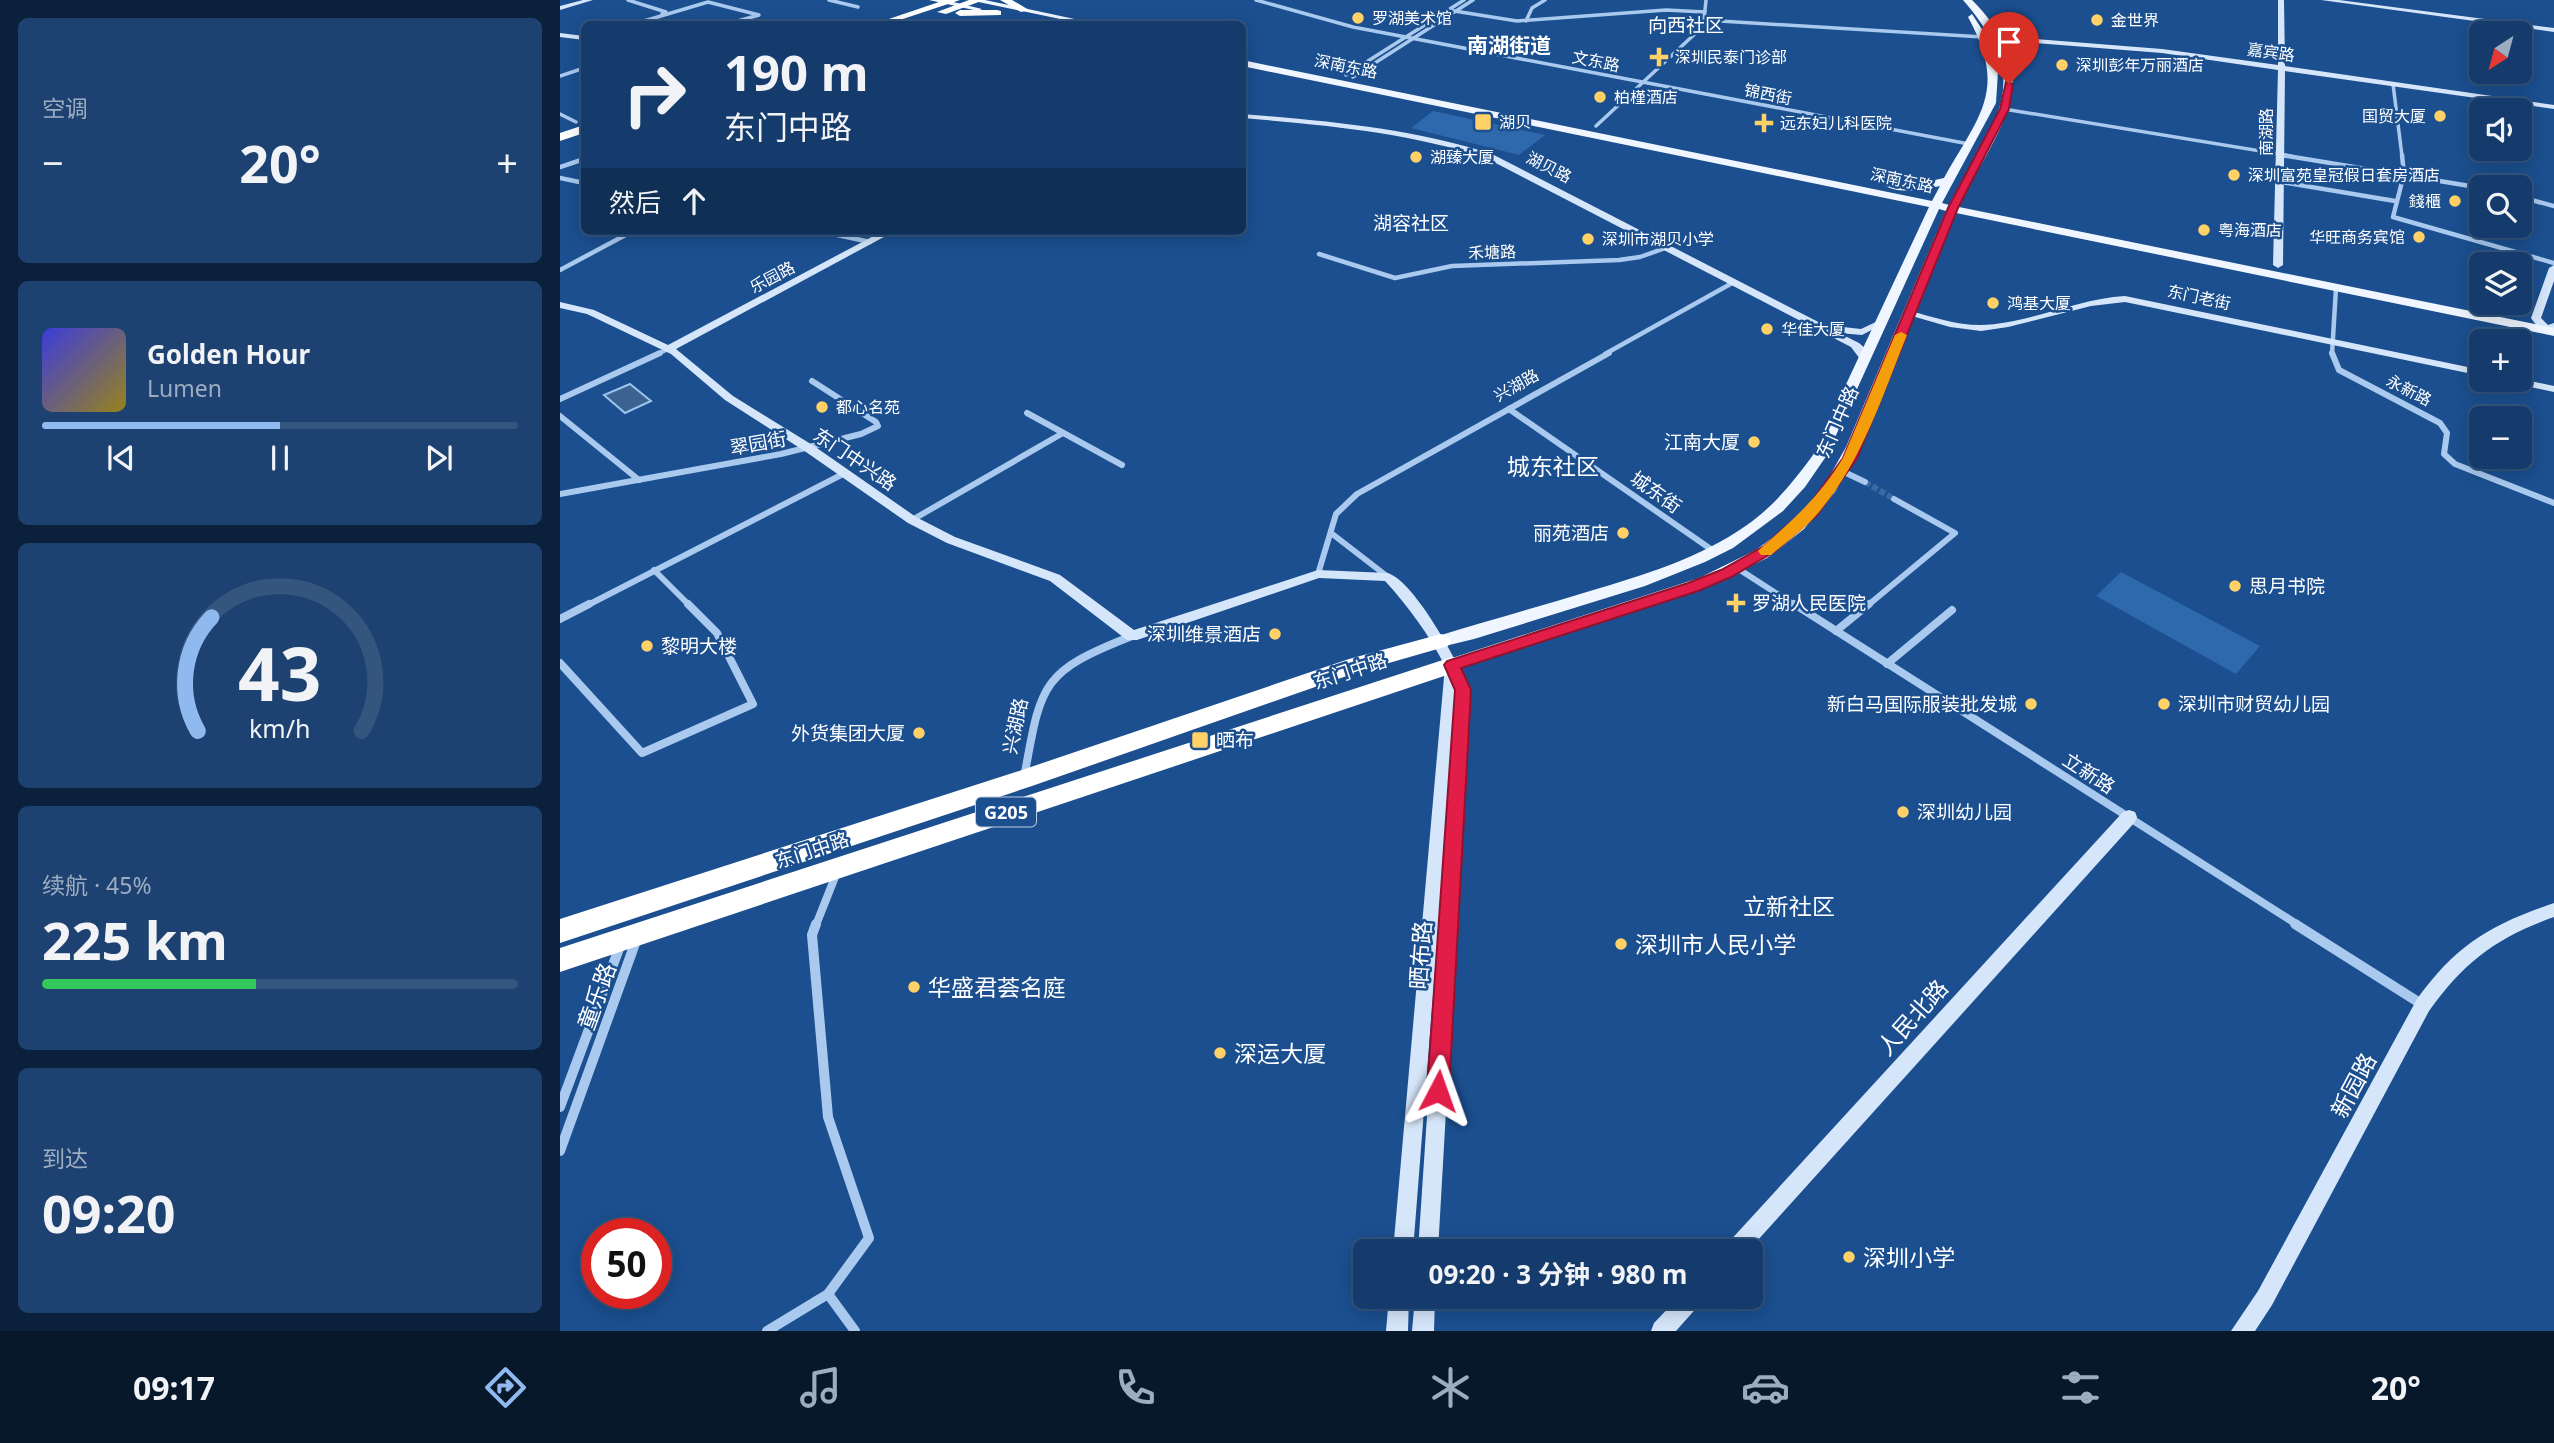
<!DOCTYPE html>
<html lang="zh">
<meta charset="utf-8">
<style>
:root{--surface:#143b6b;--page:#1d4271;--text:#f1f3f6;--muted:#9dadc1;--line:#33557e;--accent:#90b9f0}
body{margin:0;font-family:"Noto Sans","Noto Sans SC",sans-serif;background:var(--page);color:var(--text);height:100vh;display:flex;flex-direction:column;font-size:26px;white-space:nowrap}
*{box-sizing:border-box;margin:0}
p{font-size:23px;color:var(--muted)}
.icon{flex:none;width:38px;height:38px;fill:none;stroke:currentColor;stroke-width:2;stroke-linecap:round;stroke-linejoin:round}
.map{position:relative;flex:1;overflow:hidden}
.side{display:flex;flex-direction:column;gap:18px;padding:18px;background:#0b203b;width:560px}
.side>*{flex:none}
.hud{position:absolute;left:21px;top:21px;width:665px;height:214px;border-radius:10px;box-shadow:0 4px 18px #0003,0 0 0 2px var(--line);background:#143b6b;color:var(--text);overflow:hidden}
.needle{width:46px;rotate:216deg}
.fabs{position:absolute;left:1909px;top:21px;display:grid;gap:14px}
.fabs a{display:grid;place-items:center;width:63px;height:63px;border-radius:10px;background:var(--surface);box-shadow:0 4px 18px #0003,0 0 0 2px var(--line);font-size:35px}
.speed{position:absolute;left:21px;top:1218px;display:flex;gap:14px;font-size:35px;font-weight:700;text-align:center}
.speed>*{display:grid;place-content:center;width:91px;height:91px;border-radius:50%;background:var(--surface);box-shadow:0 4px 18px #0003,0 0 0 2px var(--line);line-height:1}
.speed .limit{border:10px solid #d22;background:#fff;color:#111}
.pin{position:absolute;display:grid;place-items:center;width:60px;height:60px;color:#fff;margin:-72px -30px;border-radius:50% 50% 50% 0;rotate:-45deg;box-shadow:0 0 7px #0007}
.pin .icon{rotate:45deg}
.me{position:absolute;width:77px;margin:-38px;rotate:4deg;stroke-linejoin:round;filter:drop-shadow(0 0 5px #0008)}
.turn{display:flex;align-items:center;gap:24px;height:147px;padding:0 28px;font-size:32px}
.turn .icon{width:91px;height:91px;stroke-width:2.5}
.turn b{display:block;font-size:49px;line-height:60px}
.then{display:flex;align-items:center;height:66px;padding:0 28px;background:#0003;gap:14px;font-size:26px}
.big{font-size:52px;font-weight:700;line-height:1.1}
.side .card{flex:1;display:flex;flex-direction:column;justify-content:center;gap:10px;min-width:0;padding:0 24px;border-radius:10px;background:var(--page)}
.side .dial{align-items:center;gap:0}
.dial svg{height:182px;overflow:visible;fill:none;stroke:var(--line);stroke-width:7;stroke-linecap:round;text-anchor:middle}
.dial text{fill:var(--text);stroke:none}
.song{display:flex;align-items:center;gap:21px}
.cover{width:84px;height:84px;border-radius:10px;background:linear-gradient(135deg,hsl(240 70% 55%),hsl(50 70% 35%))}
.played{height:7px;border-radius:4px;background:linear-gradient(90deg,var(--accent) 50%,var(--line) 50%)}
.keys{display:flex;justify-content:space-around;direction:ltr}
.heat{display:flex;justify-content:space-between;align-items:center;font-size:38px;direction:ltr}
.charge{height:10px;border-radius:5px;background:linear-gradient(90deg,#34c759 45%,var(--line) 0)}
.trip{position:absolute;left:793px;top:1239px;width:410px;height:70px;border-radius:10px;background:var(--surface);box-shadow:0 4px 18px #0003,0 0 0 2px var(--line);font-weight:700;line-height:70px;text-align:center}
.tab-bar{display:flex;height:112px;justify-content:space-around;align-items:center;background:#08182b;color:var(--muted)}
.tab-bar .icon{width:49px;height:49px}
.tab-bar .current{color:var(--accent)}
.tab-bar b{font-size:32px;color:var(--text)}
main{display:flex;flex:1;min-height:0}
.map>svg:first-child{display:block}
</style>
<main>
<section class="side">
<div class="card"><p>空调</p>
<div class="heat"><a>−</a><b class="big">20°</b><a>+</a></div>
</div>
<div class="card">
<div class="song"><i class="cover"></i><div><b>Golden Hour</b><p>Lumen</p></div></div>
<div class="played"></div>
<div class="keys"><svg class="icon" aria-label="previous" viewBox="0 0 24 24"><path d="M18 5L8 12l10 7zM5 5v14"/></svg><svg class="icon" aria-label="pause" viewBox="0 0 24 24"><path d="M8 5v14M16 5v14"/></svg><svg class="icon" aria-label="next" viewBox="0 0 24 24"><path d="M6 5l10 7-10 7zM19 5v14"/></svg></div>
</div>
<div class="card dial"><svg viewBox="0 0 100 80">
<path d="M14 69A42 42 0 1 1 86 69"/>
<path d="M14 69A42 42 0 0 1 20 19" stroke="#90b9f0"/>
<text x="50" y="56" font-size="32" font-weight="700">43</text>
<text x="50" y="72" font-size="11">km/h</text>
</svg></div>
<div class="card"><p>续航 · 45%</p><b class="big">225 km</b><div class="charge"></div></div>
<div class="card"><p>到达</p><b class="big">09:20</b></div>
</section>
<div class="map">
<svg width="1994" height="1331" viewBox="0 0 1994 1331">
<rect width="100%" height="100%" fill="#1b4f8f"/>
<!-- green -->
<g fill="#2e69ad">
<path d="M873 111 985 135 959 155 851 128Z"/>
<path d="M1561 572 1576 580 1700 646 1676 674 1536 596Z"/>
</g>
<!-- water -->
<path fill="#3c6290" stroke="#9cc4f0" stroke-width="2" d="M70 384 91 401 65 413 44 395Z"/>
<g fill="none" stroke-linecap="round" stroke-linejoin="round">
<!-- street-tunnel -->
<path stroke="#3d69a0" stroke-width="6" stroke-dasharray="6 2.5" stroke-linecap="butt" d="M1305 482 1334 499"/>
<!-- street-far4 -->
<g stroke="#a9c9ee" stroke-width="3.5">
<path d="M68 0 106 12 102 14"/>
<path d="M269 0 298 7"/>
<path d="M696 0 793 27 1409 144"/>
<path d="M888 10 957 21 1106 10 1145 12"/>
<path d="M1144 20 1423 37"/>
<path d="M966 21 972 8 985 0"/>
<path d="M74 24 148 2 199 15 167 24"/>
<path d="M786 75 904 0"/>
<path d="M0 76 24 68"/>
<path d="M793 77 913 0"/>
<path d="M1833 84 1842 156"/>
<path d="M1444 109 1731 156"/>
<path d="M0 114 16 122"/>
<path d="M1036 126 1138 31 1144 20 1146 0"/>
</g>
<!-- street-far3 -->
<g stroke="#a9c9ee" stroke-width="4.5">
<path d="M1721 155 1922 188"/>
<path d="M1842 155 1844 174 1833 217 1994 263"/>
<path d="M0 167 24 159"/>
<path d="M0 178 24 183"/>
<path d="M1721 182 1835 201"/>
<path d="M1960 197 1994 206"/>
<path d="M259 231 310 242"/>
<path d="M759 254 835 278 892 266 1059 260 1080 257 1108 247"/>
<path d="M0 270 73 231"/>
<path d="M97 354 108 349"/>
<path d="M1045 354 1174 282"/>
<path d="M1772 354 1776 288"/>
</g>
<!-- street-far2 -->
<g stroke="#a9c9ee" stroke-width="6">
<path d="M1772 353 1779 370 1880 423 1887 433 1884 454 1895 464 1994 503"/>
<path d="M0 399 100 353"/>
<path d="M949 409 1155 552"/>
<path d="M467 413 562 465"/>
<path d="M0 416 79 480"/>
<path d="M1282 471 1305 482"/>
<path d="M0 494 221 454 301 434 318 426 316 422 252 381"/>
<path d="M352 520 503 433"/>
<path d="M771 533 828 577"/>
<path d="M1177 568 1236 606"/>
<path d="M94 570 130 606"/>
<path d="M758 574 776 514 797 494 1049 353"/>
<path d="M26 606 285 473"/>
<path d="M1307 606 1395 533 1334 499"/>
</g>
<!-- street-far1 -->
<g stroke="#a9c9ee" stroke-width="8">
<path d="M1234 604 1738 925"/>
<path d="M0 619 29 604"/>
<path d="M1276 631 1309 604"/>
<path d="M0 663 82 753 193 704 157 633 128 604"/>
<path d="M1327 664 1392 610"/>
<path d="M464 778C481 684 480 672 572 636"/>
<path d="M256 925 277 872"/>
</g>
<!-- street -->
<g stroke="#a9c9ee" stroke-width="10">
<path d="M256 924 252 935 268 1117 309 1238 268 1294"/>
<path d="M1735 924 1863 1005"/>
<path d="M0 1107 60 946"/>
<path d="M0 1151 77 938"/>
<path d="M207 1331 268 1294 295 1331"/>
</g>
<!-- secondary -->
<g fill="#d6e6fa" fill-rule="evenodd">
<path d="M23 0H33L0 10V6Z"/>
<path d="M1718 0H1724L1725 66 1994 105V109L1725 71 1723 265 1718 268 1713 265 1718 70 1602 53 1423 39 1420 37 1423 35 1602 49 1718 65Z"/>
<path d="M1761 0H1779L1994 28V32Z"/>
<path d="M0 33 24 36V40L0 37Z"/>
<path d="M682 114C767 121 850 128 932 154L1270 328 1274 326 1301 329 1320 320 1325 323 1302 335 1279 333 1299 343 1306 349 1309 357 1304 360 1300 359 1291 347 926 158C847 132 765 125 682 118Z"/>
<path d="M323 231H335L116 349 173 396 254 446 356 517 395 537 500 575 574 630 758 570 828 573C856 583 898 663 910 690L878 1251H858L887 816 853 1251H833L885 666C869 635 849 607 825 581L759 578 577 640H567L490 581 387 543 348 523 246 452 165 400 111 354 27 314 0 308V302L34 310 108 345Z"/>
<path d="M1994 265V281L1981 318 1988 325 1994 323V331C1984 338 1977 326 1971 318L1989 268Z"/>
<path d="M1565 296 1922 370V376L1565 302 1531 306 1448 327 1421 331 1390 327 1345 314 1350 311C1373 317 1396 325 1420 325 1469 324 1515 299 1565 296Z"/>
<path d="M1960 379 1994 386V392L1947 382 1946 380Z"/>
<path d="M1569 810 1575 812 1577 817 1575 822 1188 1251H1164L1167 1244 1563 812Z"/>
<path d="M1994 903V917C1937 937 1904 962 1869 1011L1712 1305 1695 1331H1671L1698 1291 1857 999C1897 944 1930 925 1994 903Z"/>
<path d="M829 1297H849L848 1331H826Z"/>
<path d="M855 1297H875L874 1331H852Z"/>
<path d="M1119 1297H1144L1140 1304 1116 1331H1091L1094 1323Z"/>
</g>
<!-- primary -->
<g fill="#f0f6ff" fill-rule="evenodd">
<path d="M369 0H385L422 9 418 11Z"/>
<path d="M409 0H425L538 24H524Z"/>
<path d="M1403 0H1412C1491 80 1437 127 1399 207L1994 328V336L1396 213 1300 447 1275 492 1244 529 1207 558 1150 586 892 671 886 670 883 665 886 660 1139 578 1196 550 1233 522 1264 486 1286 447 1386 211 1379 209 1267 455 1245 487 1223 511 1173 548 1145 562 1085 586 914 639 881 647 875 645 872 641 875 637C926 621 978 607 1030 591 1084 575 1140 558 1187 525 1214 506 1234 481 1253 455L1369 207 682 66V60L1372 201 1380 186C1364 189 1338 195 1324 185L1329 182 1357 184 1384 178C1420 114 1448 90 1408 17L1412 14 1427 37 1438 71 1436 103 1382 203 1389 205C1432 119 1479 88 1403 0Z"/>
</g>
<!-- highway -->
<g fill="#fff" fill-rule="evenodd">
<path d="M385 0H400L328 24H314Z"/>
<path d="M409 0H424L386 14 377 12Z"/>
<path d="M440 0H452L469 10 461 12Z"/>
<path d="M437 10 441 11V15L400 16 395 13 400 10Z"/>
<path d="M24 125V133L0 141V133Z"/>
<path d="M881 634 888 636 891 641 888 646 801 671 472 786 0 943V919L462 770 789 659Z"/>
<path d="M892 657 899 659 902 665 899 671 0 972V948Z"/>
</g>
</g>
<!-- route -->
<path fill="#e11d48" stroke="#92132f" stroke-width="2" d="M1446 82 1453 84 1449 109 1398 208 1297 458 1257 515 1214 552 1171 577 1138 591 901 668 911 690 889 1091 886 1098 878 1101 871 1098 867 1091 895 690 884 665 887 661 1128 583 1161 570 1204 546 1247 508 1283 458 1388 208 1440 109Z"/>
<!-- slow -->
<path fill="#f59e0b" d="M1341 332 1347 335C1322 397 1302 461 1259 512 1246 528 1227 541 1211 555H1201L1198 551 1201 548C1234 519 1260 496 1283 458L1335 335Z"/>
<!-- markers -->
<g fill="#ffd166" stroke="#1b4f8f" stroke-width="2.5">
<circle cx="798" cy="18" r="7"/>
<circle cx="1537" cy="20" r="7"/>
<path d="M1095.5 46.5h7v7h7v7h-7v7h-7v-7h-7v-7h7z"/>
<circle cx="1502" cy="65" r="7"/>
<circle cx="1040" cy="97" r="7"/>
<circle cx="1880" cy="116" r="7"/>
<rect x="914" y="113" width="18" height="18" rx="3.5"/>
<path d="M1200.5 112.5h7v7h7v7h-7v7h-7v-7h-7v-7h7z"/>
<circle cx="856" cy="157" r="7"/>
<circle cx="1674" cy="175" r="7"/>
<circle cx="1895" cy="201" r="7"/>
<circle cx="1644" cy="230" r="7"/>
<circle cx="1859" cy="237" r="7"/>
<circle cx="1028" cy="239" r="7"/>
<circle cx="1433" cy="303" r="7"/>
<circle cx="1207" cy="329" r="7"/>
<circle cx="262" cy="407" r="7"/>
<circle cx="1194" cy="442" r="7"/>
<circle cx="1063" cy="533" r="7"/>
<circle cx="1675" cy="586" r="7"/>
<path d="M1172.5 592.5h7v7h7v7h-7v7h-7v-7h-7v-7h7z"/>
<circle cx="715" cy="634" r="7"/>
<circle cx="87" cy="646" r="7"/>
<circle cx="1471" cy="704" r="7"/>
<circle cx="1604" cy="704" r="7"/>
<circle cx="359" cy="733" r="7"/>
<rect x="631" y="731" width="18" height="18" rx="3.5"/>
<circle cx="1343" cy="812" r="7"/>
<circle cx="1061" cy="944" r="7"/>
<circle cx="354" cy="987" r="7"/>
<circle cx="660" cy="1053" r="7"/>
<circle cx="1289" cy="1257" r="7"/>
</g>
<g text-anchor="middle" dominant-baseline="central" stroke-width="5" stroke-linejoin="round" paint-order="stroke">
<!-- far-poi labels -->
<g font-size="16" fill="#fff" stroke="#1b4f8f" text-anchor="start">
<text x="812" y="18">罗湖美术馆</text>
<text x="1551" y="20">金世界</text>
<text x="1115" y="57">深圳民泰门诊部</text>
<text x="1516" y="65">深圳彭年万丽酒店</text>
<text x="1054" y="97">柏槿酒店</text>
<text x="1866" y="116" text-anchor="end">国贸大厦</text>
<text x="939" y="122">湖贝</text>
<text x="1220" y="123">远东妇儿科医院</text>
<text x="870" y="157">湖臻大厦</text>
<text x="1688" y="175">深圳富苑皇冠假日套房酒店</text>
<text x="1881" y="201" text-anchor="end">錢櫃</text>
<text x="1658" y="230">粤海酒店</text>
<text x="1845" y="237" text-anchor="end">华旺商务宾馆</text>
<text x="1042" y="239">深圳市湖贝小学</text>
<text x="1447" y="303">鸿基大厦</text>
<text x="1221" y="329">华佳大厦</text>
<text x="276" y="407">都心名苑</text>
</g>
<!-- far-street labels -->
<g font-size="16" fill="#fff" stroke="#1b4f8f">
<text transform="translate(1711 52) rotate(8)">嘉宾路</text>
<text transform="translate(1036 61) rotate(11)">文东路</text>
<text transform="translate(786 66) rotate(11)">深南东路</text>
<text transform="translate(1208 94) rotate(11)">锦西街</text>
<text transform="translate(1706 132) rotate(-90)">南湖路</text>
<text transform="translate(989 167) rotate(27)">湖贝路</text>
<text transform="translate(1342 180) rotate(12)">深南东路</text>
<text transform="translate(932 252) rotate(-2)">禾塘路</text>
<text transform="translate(212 277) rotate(-28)">乐园路</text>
<text transform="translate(1639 297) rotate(12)">东门老街</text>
<text transform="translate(956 385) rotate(-29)">兴湖路</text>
<text transform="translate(1849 390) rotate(27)">永新路</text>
</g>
<!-- shield labels -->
<rect fill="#1b4f8f" stroke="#bbcadd" stroke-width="2" x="416" y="797.5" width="60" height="29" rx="5"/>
<g font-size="18" font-weight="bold" fill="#fff">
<text x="446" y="812">G205</text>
</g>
<!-- far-quarter labels -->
<g font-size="19" fill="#fff" stroke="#1b4f8f">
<text x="1126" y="25">向西社区</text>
<text x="851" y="223">湖容社区</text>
</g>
<!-- street labels -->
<g font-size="19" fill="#fff" stroke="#1b4f8f">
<text transform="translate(1277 422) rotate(-66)">东门中路</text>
<text transform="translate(198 443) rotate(-10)">翠园街</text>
<text transform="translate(295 459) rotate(34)">东门中兴路</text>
<text transform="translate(1096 492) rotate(35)">城东街</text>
<text transform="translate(790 671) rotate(-18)">东门中路</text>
<text transform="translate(455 726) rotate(-78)">兴湖路</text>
<text transform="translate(1529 773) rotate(33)">立新路</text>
<text transform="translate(252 850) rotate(-18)">东门中路</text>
</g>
<!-- poi labels -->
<g font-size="19" fill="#fff" stroke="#1b4f8f" text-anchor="start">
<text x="1180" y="442" text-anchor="end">江南大厦</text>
<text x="1049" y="533" text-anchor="end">丽苑酒店</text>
<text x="1689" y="586">思月书院</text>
<text x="1192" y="603">罗湖人民医院</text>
<text x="701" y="634" text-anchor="end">深圳维景酒店</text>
<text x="101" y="646">黎明大楼</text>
<text x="1457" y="704" text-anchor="end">新白马国际服装批发城</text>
<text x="1618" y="704">深圳市财贸幼儿园</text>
<text x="345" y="733" text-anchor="end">外货集团大厦</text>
<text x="656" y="740">晒布</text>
<text x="1357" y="812">深圳幼儿园</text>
</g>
<!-- far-district labels -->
<g font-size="21" font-weight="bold" fill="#fff" stroke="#1b4f8f">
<text x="949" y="45">南湖街道</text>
</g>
<!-- quarter labels -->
<g font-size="23" fill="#fff" stroke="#1b4f8f">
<text x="993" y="466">城东社区</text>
<text x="1229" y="906">立新社区</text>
</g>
<!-- near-poi labels -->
<g font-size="23" fill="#fff" stroke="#1b4f8f" text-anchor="start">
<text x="1075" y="944">深圳市人民小学</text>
<text x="368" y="987">华盛君荟名庭</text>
<text x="674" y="1053">深运大厦</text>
<text x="1303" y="1257">深圳小学</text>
</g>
<!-- near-street labels -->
<g font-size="23" fill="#fff" stroke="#1b4f8f">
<text transform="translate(860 955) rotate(-86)">晒布路</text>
<text transform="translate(36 996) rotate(-70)">童乐路</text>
<text transform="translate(1352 1017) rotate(-48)">人民北路</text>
<text transform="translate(1793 1085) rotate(-62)">新园路</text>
</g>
</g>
</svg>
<div class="fabs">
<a><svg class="needle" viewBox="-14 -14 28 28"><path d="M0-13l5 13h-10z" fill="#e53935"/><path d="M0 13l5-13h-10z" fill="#9dadc1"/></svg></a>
<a><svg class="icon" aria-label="sound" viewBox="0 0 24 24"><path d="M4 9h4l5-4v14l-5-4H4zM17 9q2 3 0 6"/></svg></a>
<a><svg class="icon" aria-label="search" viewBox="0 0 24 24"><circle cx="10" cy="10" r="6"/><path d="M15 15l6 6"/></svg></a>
<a><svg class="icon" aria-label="layers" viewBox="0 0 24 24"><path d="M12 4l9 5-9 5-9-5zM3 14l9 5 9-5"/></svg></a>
<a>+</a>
<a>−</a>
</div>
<div class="speed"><div class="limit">50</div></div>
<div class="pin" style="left:1449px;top:84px;background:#d93025"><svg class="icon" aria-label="arrive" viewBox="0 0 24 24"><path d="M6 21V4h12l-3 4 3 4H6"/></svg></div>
<svg class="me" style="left:878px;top:1091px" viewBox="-20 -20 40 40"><path d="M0-17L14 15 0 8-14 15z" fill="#e11d48" stroke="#fff" stroke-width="4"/></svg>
<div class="trip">09:20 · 3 分钟 · 980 m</div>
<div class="hud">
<div class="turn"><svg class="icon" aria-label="right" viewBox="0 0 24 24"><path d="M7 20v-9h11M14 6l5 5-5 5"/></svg><div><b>190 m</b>东门中路</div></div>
<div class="then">然后<svg class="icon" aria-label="ahead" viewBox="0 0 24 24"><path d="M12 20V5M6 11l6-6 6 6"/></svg></div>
</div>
</div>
</main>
<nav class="tab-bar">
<b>09:17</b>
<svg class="icon current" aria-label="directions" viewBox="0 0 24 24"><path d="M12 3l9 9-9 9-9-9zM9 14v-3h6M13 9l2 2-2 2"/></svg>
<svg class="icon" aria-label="music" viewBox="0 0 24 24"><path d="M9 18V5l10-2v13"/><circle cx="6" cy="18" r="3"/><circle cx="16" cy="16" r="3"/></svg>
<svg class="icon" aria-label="phone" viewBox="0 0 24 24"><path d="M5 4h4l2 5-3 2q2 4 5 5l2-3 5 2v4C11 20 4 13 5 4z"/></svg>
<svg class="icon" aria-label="climate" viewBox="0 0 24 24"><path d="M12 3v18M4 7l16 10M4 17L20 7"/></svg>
<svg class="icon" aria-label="car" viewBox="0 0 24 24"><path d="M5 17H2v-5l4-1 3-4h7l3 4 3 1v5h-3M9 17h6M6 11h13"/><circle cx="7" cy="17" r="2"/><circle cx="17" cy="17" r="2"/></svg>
<svg class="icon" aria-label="filters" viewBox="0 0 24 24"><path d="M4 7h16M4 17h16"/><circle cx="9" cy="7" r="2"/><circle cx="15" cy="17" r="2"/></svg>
<b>20°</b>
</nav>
